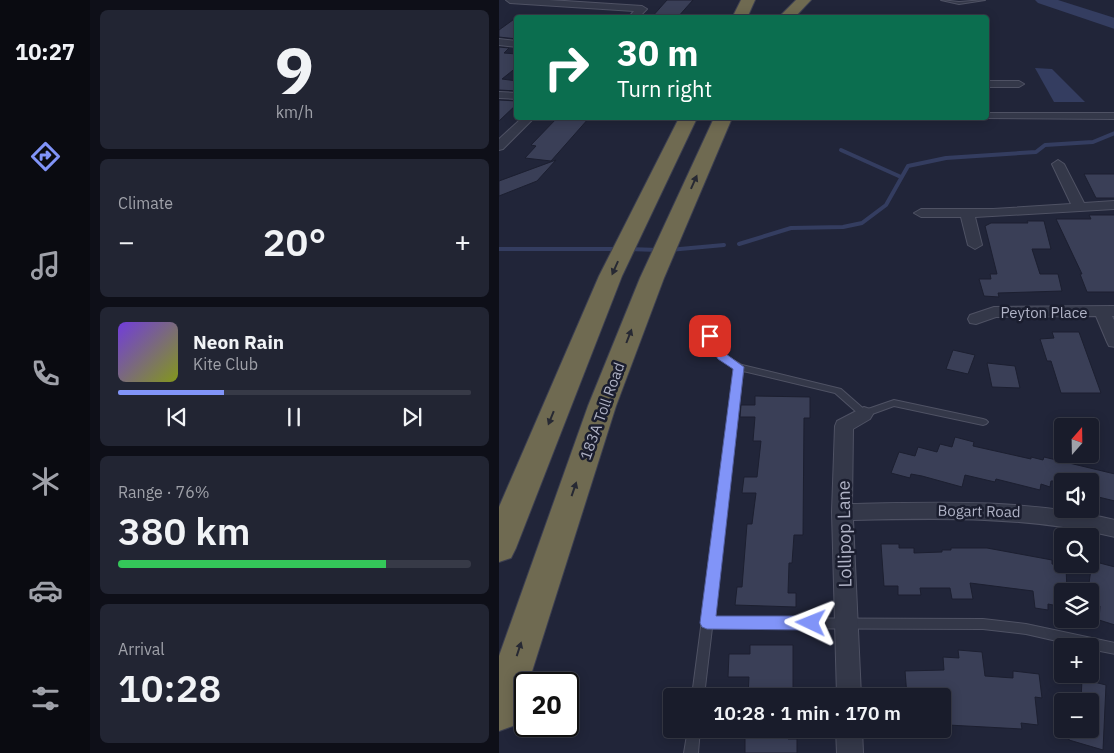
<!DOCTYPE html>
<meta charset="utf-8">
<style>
:root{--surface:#191c2b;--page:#222533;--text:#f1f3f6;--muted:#9fa1a9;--line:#373a47;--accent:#8194f8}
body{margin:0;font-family:"IBM Plex Sans",sans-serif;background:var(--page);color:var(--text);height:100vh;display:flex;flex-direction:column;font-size:19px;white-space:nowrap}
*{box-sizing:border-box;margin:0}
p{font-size:16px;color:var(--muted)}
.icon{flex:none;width:28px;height:28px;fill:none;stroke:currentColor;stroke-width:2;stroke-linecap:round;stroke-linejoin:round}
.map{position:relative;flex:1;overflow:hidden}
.sheet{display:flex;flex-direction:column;gap:10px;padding:10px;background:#0e0f18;width:409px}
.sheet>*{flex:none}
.hud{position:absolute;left:15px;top:15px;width:475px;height:105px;border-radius:5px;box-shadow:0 2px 12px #0003,0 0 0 1px var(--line);background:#0b6e4f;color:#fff;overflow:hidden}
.needle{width:32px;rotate:20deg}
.tools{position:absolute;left:555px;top:418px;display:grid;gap:10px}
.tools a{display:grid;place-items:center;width:45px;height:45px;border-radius:5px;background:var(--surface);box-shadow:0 2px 12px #0003,0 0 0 1px var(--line);font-size:25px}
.speed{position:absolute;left:15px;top:672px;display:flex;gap:10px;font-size:25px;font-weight:700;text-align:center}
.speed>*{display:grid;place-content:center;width:65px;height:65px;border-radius:50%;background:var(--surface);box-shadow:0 2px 12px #0003,0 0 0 1px var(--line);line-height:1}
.speed .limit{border:2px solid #111;border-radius:8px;background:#fff;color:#111}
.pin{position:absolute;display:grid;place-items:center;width:42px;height:42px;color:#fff;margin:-21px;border-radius:10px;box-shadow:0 2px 8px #0006}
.me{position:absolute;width:55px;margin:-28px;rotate:272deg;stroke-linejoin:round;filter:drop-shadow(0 0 4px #0008)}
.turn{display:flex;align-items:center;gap:18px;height:105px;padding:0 20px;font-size:22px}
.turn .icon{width:65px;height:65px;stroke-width:2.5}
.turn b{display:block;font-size:35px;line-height:42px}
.big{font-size:38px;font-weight:600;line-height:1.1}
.sheet .card{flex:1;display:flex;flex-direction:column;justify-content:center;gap:8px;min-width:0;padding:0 18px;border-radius:8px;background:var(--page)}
.sheet .dial{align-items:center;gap:0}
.dial b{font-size:65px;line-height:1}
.song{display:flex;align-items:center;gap:15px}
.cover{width:60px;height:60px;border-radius:8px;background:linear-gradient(135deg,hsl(260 70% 55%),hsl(70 70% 35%))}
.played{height:5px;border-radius:2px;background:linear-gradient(90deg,var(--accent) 30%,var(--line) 30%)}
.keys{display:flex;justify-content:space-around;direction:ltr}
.heat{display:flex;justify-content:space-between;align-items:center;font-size:28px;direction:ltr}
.charge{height:8px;border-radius:4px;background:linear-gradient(90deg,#34c759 76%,var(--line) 0)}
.trip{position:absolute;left:164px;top:688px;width:288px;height:50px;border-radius:5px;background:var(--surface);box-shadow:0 2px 12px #0003,0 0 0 1px var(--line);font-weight:600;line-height:50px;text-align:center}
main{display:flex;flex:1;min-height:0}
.dock{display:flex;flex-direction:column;width:90px;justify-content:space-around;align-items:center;background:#0a0b11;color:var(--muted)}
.dock .icon{width:35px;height:35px}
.dock .on{color:var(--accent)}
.dock b{font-size:22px;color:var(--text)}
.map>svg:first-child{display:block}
</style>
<main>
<nav class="dock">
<b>10:27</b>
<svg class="icon on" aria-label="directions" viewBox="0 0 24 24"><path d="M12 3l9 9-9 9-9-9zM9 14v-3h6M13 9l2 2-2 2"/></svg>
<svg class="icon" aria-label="music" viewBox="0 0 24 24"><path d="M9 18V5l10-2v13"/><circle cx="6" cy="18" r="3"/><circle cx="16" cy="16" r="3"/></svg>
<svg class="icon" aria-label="phone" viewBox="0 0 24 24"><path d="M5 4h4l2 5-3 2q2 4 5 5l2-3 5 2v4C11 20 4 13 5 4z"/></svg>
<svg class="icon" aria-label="climate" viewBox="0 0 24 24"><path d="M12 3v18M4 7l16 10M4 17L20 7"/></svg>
<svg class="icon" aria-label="car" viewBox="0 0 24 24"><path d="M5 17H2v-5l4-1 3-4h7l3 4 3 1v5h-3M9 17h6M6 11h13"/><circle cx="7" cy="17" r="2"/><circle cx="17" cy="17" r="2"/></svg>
<svg class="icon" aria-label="filters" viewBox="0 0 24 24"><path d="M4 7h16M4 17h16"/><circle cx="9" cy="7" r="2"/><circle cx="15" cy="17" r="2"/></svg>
</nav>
<section class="sheet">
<div class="card dial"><b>9</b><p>km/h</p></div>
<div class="card"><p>Climate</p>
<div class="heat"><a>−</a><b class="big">20°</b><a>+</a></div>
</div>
<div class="card">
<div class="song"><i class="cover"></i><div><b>Neon Rain</b><p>Kite Club</p></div></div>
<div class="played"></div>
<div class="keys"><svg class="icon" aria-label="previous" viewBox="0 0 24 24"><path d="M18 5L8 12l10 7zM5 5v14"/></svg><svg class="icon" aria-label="pause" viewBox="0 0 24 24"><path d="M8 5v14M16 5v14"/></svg><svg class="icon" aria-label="next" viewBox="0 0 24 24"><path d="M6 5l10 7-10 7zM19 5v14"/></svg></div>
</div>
<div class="card"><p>Range · 76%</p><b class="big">380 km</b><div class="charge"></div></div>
<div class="card"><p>Arrival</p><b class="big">10:28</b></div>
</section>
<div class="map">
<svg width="616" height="753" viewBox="0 0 616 753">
<rect width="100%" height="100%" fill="#212539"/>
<!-- water -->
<path fill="#343d60" d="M536 68 553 69 586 102H555Z"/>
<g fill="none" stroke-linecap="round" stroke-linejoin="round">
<!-- stream -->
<g stroke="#343d60" stroke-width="4">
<path d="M342 150 402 177"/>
<path d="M240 244 292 228 344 227 363 223 387 205 409 166 447 158 537 152 546 145 594 142 616 133"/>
<path d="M0 249H119"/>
<path d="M130 249 159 250"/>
<path d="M170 250 225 245"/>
</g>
<!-- river -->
<path fill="#343d60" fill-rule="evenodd" d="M536 0H559L616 18V29L539 3Z"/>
</g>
<!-- building -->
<g fill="#3a3f57" stroke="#1c1f30">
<path d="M168 0H194L178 18H152Z"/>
<path d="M18 17V39L0 37V30Z"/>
<path d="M0 47 10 48 5 53 18 54V67L3 79 18 81V91L0 90Z"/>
<path d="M0 100 18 101V104L0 121Z"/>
<path d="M58 118H90L52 161 26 158 37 146 32 145Z"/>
<path d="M57 160 38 181 0 196V181Z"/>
<path d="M585 174H616V198H597Z"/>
<path d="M590 215H616V292H588L581 274H583L557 219H592Z"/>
<path d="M528 221H545L552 249H533L541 274H559L563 291 499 293 500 297 485 296 480 279H492L491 274H498L486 226 492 223H529Z"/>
<path d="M553 332H580L602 393H562L552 361H548L541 339 555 338Z"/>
<path d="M454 350 476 355 469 374 447 369Z"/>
<path d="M488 363 516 366 521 388 493 387Z"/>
<path d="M256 396 311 397V418H305L304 535H295L293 563H290L289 593H297V607L236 605 238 587H243L248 524H253L257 493H243L245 477H258L262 441H254L256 417H241L242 405H256Z"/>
<path d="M456 437 475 442 474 446 532 459V457L544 460 545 457 616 474V501L591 495V481H552L551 487 542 484 541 490 497 479 496 482 466 475 463 487 423 476 412 474 411 478 392 473 400 452 416 456 419 447 438 452 441 444 453 447Z"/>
<path d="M382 544H400V548H415V553L443 552V550H452V548H488L553 560V564L567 567 568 591H564V607L549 604V610L536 608 534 591 471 583 474 599H453L451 588H421L422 595H399V586H385Z"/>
<path d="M593 561 616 567V625L600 620 601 606 591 604V591H589Z"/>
<path d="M251 645H294V696H249L250 677H229L230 654H251Z"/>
<path d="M459 650 483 652 486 676 514 678V671L540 674 543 698 536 697 539 725 522 723 523 729 449 725 447 696H408L406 671 445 670 444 657 460 658Z"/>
<path d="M583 679 607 685 604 750 570 740V729H591V701H582Z"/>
<path d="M289 736V739H298V753H246V737Z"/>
</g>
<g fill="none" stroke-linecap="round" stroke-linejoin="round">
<!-- service casing -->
<g stroke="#4f5264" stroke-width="2">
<g id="service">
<path d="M442 0 460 2 486 0 460 4Z"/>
<path d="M211 333 214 334 226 355 243 365 342 389 366 410 395 400 484 419 487 420 489 422 487 424 484 425 395 406 365 417 362 416 336 393 244 371 215 618 484 619 527 624 616 643V654L591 649V646H580L527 634 484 629 213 628 205 696H193L236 368 220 359 207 336Z"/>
<path d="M189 729H201L199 753H185Z"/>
</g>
</g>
<!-- minor casing -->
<g stroke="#4f5264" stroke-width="2">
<g id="minor">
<path d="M7 0H50L143 6 148 9 139 18H129L135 11 11 3Z"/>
<path d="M0 39 18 41V47L0 45Z"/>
<path d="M488 81H520L525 84 520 87H488Z"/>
<path d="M0 92 18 93V99L0 98Z"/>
<path d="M488 113H616V119L484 118H488Z"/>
<path d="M23 118H35L4 149 0 150V139Z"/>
<path d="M559 160 565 164 585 203 616 201V209L476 217 483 245 476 249 469 245 462 217H422L415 213 422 209H494L572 204 553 164Z"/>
<path d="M616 306V316H613L616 322V347L610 346 608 342 597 316 497 317 477 324 471 323 469 319 471 315 495 307Z"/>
<path d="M365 407 371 409 374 414 371 419 354 429 353 504C442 502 528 499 616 520V537C529 516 442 518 354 520L362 696H338L333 512 336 426 338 421Z"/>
<path d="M337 729H363L364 753H338Z"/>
</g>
</g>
<!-- motorway casing -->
<g stroke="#3c3f51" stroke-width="2">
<g id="motorway">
<path d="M242 0H256L248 18H233Z"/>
<path d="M297 0H312L295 18H279Z"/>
<path d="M180 118H198L123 276 17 548 12 558 0 562V507L100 276Z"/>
<path d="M215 118H233L165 278 117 406 29 684H26C26 698 20 712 14 726L0 731V656L89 406 141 278Z"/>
</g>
</g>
<!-- service -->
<use href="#service" fill="#343849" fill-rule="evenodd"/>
<!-- minor -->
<use href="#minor" fill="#343849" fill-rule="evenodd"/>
<!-- motorway -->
<use href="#motorway" fill="#6f6a51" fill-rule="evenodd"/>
</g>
<!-- one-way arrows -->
<defs><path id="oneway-solid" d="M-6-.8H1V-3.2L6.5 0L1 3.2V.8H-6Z" transform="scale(1.25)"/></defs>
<g fill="#272933">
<use href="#oneway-solid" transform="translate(195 182) rotate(-66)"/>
<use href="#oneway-solid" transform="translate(116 268) rotate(114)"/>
<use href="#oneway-solid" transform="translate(130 336) rotate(-69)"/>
<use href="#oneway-solid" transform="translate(52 418) rotate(112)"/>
<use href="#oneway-solid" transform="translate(75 489) rotate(-71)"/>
<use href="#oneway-solid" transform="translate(20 649) rotate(-72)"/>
</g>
<!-- route -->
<path fill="#8194f8" stroke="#5460a1" d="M211 333 215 334 227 354 245 367 217 616H312L318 618 320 623 318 628 312 630 208 629 203 627 201 623 234 369 219 359 206 336Z"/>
<g text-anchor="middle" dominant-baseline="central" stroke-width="5" stroke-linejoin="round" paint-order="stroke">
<!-- street labels -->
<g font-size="15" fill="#afb2c5" stroke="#1a1d2e">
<text x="545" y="312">Peyton Place</text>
<text transform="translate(103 411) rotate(-70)">183A Toll Road</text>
<text transform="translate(480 511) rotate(1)">Bogart Road</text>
</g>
<!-- near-street labels -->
<g font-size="18" fill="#afb2c5" stroke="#1a1d2e">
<text transform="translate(345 534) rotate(-91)">Lollipop Lane</text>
</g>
</g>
</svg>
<div class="tools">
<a><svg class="needle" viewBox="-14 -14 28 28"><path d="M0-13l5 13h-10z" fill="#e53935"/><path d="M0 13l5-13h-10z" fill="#9fa1a9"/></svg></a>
<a><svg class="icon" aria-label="sound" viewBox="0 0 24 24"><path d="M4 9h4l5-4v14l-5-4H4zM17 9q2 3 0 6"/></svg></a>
<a><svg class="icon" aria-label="search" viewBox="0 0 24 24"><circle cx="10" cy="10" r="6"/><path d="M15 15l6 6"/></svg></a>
<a><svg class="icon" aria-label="layers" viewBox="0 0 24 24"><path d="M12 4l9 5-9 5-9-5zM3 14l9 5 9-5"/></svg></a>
<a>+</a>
<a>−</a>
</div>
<div class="speed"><div class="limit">20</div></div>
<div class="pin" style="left:211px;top:336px;background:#d93025"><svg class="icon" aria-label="arrive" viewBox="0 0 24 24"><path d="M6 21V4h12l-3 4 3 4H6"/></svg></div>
<svg class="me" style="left:312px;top:623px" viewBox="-20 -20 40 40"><path d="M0-17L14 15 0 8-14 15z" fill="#8194f8" stroke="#fff" stroke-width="4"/></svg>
<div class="trip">10:28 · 1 min · 170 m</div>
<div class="hud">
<div class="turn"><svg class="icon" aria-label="right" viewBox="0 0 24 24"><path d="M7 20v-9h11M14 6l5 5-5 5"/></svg><div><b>30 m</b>Turn right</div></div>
</div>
</div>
</main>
